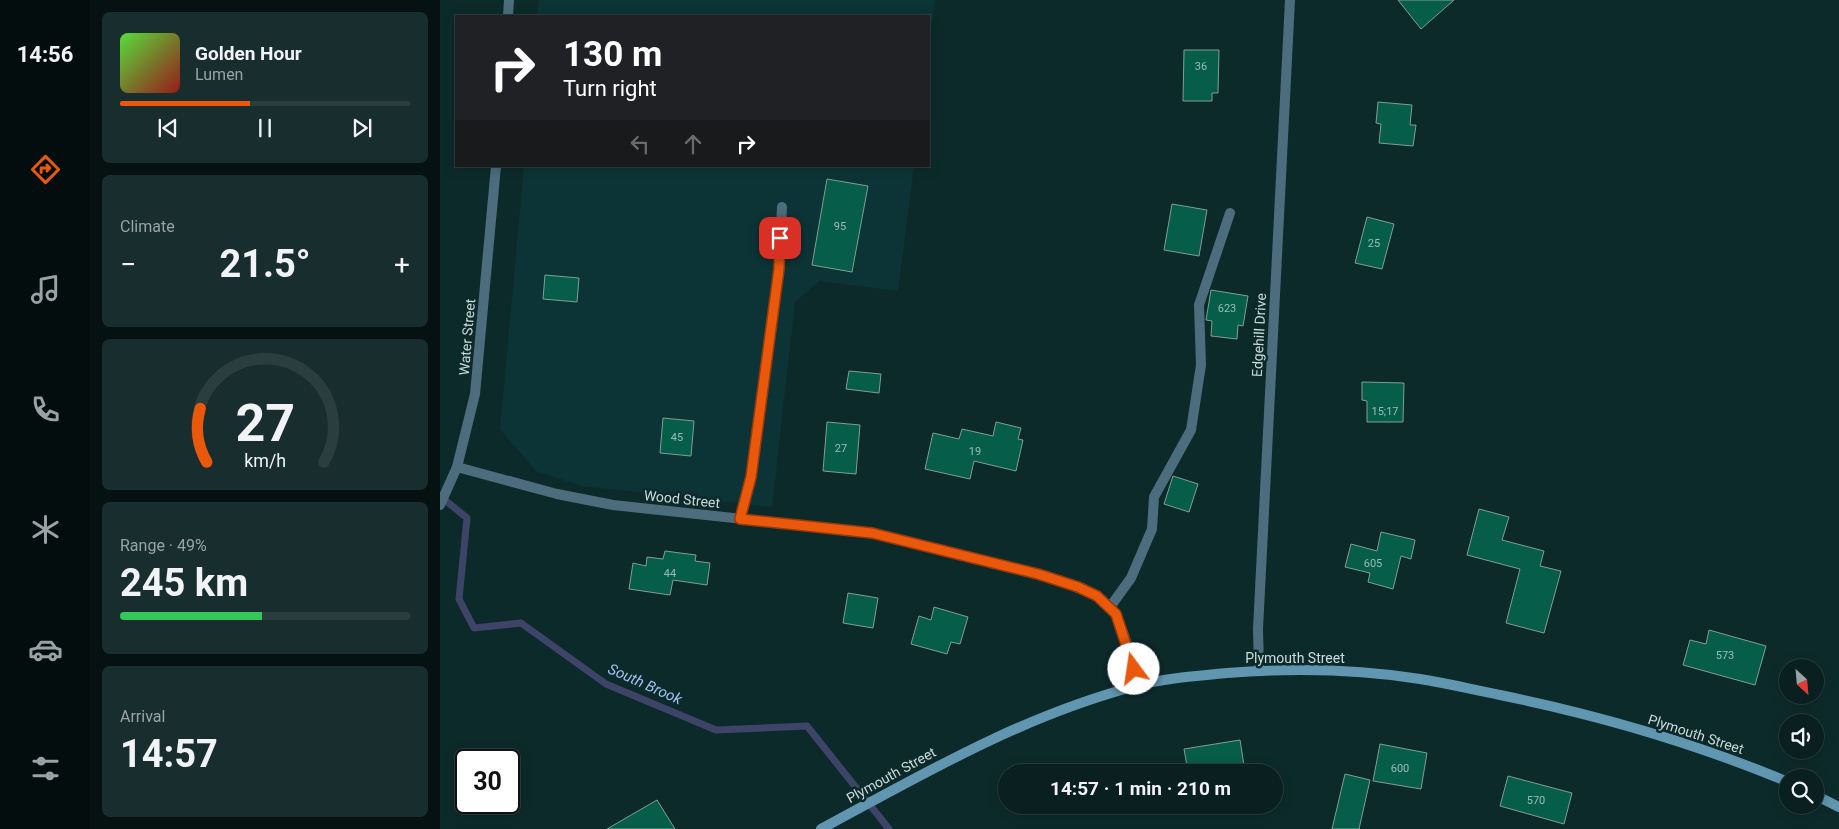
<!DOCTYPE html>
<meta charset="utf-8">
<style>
:root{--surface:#0a2020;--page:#182d2d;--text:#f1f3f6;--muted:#99a3a5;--line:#2a3e3e;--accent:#ea580c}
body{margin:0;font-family:Roboto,sans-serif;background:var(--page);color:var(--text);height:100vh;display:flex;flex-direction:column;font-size:19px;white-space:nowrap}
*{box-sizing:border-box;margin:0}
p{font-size:16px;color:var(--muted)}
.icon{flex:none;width:28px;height:28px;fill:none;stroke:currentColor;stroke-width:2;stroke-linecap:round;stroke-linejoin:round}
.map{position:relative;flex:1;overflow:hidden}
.sheet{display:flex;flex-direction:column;gap:12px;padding:12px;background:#061212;width:350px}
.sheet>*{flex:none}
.guide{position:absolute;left:15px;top:15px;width:475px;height:152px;border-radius:0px;box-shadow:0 2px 12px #0003,0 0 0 1px var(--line);background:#202124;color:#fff;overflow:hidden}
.needle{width:32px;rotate:154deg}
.tools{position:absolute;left:1339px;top:659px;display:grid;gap:10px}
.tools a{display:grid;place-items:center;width:45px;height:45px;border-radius:50%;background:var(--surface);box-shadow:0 2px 12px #0003,0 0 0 1px var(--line);font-size:25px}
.speed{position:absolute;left:15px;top:749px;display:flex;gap:10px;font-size:25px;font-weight:700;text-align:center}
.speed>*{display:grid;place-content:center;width:65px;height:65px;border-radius:50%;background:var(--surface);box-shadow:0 2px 12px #0003,0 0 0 1px var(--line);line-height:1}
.speed .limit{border:2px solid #111;border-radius:8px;background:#fff;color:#111}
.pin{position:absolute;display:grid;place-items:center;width:42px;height:42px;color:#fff;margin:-21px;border-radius:10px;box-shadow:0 2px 8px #0006}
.me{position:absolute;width:55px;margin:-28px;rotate:346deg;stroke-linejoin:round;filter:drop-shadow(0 0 4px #0008)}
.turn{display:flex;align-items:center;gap:18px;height:105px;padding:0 25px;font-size:22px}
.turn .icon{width:65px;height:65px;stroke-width:2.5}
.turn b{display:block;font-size:35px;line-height:42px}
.lanes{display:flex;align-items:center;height:48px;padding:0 25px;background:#0003;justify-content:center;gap:25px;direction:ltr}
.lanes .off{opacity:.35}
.big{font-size:38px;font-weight:700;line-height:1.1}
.sheet .widget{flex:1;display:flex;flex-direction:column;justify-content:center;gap:8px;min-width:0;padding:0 18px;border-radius:8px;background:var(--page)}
.sheet .dial{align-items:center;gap:0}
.dial svg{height:130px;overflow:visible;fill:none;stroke:var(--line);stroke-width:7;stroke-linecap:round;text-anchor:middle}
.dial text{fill:var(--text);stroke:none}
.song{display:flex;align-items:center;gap:15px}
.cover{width:60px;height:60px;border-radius:8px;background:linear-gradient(135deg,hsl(110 70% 55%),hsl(0 70% 35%))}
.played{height:5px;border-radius:2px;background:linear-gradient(90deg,var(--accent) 45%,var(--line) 45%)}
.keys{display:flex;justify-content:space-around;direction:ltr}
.heat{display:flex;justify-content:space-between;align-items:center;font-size:28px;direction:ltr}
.charge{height:8px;border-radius:4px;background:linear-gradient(90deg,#34c759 49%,var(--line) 0)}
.trip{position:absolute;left:558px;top:764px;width:285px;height:50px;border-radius:25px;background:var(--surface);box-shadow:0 2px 12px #0003,0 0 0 1px var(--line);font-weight:700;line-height:50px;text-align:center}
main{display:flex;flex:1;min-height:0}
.dock{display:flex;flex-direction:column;width:90px;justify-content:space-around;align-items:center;background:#040d0d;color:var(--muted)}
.dock .icon{width:35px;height:35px}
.dock .active{color:var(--accent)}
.dock b{font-size:22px;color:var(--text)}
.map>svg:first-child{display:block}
</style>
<main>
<nav class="dock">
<b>14:56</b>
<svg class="icon active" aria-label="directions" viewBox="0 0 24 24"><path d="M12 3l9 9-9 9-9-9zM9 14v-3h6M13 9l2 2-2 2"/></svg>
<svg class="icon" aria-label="music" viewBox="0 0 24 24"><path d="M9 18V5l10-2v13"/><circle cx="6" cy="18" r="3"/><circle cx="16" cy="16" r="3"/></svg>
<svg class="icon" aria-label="phone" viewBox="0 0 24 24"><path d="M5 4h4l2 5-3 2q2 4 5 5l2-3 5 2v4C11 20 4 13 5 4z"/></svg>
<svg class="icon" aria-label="climate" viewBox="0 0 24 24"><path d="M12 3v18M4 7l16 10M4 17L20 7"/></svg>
<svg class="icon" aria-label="car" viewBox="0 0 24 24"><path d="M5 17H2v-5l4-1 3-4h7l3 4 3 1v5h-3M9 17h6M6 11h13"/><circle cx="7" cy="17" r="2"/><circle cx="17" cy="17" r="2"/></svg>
<svg class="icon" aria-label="filters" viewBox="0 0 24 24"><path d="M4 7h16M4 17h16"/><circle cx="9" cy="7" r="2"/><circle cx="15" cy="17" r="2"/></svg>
</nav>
<section class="sheet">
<div class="widget">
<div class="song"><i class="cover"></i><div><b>Golden Hour</b><p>Lumen</p></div></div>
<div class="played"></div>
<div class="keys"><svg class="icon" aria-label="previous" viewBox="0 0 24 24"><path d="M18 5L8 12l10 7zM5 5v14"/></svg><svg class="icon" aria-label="pause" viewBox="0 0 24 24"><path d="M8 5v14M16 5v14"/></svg><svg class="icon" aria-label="next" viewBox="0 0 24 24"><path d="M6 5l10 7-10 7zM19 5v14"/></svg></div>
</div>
<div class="widget"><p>Climate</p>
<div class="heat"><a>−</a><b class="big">21.5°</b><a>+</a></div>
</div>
<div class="widget dial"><svg viewBox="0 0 100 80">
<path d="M14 69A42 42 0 1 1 86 69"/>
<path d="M14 69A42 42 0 0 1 10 36" stroke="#ea580c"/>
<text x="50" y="56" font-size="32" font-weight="700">27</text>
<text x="50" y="72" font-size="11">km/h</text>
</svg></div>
<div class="widget"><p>Range · 49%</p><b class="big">245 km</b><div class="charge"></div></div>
<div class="widget"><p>Arrival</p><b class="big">14:57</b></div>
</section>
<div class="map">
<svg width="1399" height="829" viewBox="0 0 1399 829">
<rect width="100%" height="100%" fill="#0d2a2b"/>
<!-- built -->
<g fill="#0c3437">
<path d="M99 0H495L489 47V16H97Z"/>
<path d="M84 166H474L458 291 379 281 355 302 332 507 142 486 96 471 60 429Z"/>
</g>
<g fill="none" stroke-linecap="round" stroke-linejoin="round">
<!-- stream -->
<path stroke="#3d4468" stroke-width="7" d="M0 496 27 518 19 599 34 628 81 623 166 684 276 730 367 726 449 829"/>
</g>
<!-- building -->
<g fill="#065e4a" stroke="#829d94">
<path d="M958 0H1014L981 29Z"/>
<path d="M744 50H779L778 93H772V101H743Z"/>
<path d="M938 102 972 105 970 125H976L973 146 939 143 941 124 936 123Z"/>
<path d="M387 179 428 186 412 272 372 265Z"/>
<path d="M732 204 767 210 759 256 724 250Z"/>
<path d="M927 217 954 224 942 269 915 263Z"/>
<path d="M105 275 139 278 137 302 103 299Z"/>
<path d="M771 290 808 296 803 326 798 325 797 339 771 336 772 321 766 320Z"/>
<path d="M409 371 441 374 439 393 406 389Z"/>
<path d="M922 382 964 383 963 422H927V401L922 400Z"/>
<path d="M223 418 254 421 251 456 220 453Z"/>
<path d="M387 422 420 425 416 474 383 471Z"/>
<path d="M556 422 581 428 578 439 583 440 576 471 534 461 530 479 485 469 493 433 519 439 522 429 553 436Z"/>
<path d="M733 476 758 484 749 512 724 504Z"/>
<path d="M1039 509 1069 517 1062 540 1104 551 1100 566 1121 571 1104 633 1066 623 1080 569 1027 555Z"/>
<path d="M941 532 975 540 971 559 961 556 953 589 928 582 930 573 905 567 911 544 937 551Z"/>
<path d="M225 551 256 555 255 561 270 563 267 585 233 580 230 595 189 589 193 563 206 566 207 557 223 559Z"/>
<path d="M408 593 438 598 433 628 403 623Z"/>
<path d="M494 607 528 617 520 644 511 642 507 654 471 644 479 616 491 620Z"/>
<path d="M1269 630 1326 646 1315 685 1243 665 1250 640 1266 644Z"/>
<path d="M800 740 805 772H748L744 749Z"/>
<path d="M940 744 987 753 981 789 933 781Z"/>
<path d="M905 774 930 780 919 829H892Z"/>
<path d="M1068 776 1132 793 1124 824 1060 806Z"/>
<path d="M217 800 235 829H167Z"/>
</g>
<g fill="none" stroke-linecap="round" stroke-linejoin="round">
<!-- service -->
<g stroke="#4c6d7e" stroke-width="10">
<path d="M300 519 311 477 339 269 342 207"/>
<path d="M670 607 691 578 712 529 714 497 751 430 761 365 759 305 790 213"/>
</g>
<!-- minor -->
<g stroke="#4c6d7e" stroke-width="10">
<path d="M68 16 69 0"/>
<path d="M17 467 117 494 173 505 432 533 619 580 657 596 676 614 690 652 698 685"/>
<path d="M0 505 17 467 35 394 56 166"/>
<path d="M819 671 818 629 850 0"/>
</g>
<!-- secondary -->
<g stroke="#6196b1" stroke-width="10">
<path d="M1375 795 1399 807"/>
<path d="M381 829C483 774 582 716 696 686 725 678 756 676 787 673 851 668 916 669 980 679 1007 683 1033 690 1060 695 1158 715 1255 743 1348 782"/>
</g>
</g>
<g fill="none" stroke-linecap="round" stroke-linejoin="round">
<!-- route casing -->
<g stroke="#983908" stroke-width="12">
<path id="route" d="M340 238 339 269 311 477 300 519 432 533 598 574 638 587 657 596 676 614 694 669"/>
</g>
<!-- route -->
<use href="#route" stroke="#ea580c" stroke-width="9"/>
</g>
<g text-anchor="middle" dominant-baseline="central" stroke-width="5" stroke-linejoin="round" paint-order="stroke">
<!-- number labels -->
<g font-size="11" fill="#9abcb8">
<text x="761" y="66">36</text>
<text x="400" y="226">95</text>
<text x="934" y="243">25</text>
<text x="787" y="308">623</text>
<text x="945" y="411">15;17</text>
<text x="237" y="437">45</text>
<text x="401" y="448">27</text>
<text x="535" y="451">19</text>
<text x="933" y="563">605</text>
<text x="230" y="573">44</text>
<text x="1285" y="655">573</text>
<text x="960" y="768">600</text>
<text x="1096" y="800">570</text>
</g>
<!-- street labels -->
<g font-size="14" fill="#cbdbdc" stroke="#0d2a2b">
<text transform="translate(819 335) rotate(-87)">Edgehill Drive</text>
<text transform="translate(27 337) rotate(-85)">Water Street</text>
<text transform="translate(242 499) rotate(6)">Wood Street</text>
<text x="855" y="658">Plymouth Street</text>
<text transform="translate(1256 734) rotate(18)">Plymouth Street</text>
<text transform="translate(451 775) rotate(-29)">Plymouth Street</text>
</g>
<!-- water labels -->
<g font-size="15" font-style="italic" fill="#a2c0f3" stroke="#0d2a2b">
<text transform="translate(205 684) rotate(24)">South Brook</text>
</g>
</g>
</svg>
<div class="tools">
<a><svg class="needle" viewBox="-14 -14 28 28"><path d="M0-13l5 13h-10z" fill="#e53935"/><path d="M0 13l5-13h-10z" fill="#99a3a5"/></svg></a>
<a><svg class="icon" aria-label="sound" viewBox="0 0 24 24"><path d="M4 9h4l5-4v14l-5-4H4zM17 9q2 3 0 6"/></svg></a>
<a><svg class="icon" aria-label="search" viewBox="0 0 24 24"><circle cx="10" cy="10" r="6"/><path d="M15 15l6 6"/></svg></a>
</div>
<div class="speed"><div class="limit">30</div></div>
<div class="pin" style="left:340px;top:238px;background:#d93025"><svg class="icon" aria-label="arrive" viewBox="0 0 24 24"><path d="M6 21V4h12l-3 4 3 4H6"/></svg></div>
<svg class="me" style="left:694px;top:669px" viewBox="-20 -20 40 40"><circle r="19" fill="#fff"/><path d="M0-13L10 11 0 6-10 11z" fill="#ea580c"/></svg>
<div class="trip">14:57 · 1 min · 210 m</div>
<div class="guide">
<div class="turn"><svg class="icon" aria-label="right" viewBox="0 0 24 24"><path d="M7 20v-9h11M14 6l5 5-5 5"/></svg><div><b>130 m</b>Turn right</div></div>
<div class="lanes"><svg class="icon off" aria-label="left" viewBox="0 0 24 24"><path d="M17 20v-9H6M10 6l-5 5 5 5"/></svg><svg class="icon off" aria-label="ahead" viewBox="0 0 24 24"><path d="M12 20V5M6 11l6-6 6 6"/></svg><svg class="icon" aria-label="right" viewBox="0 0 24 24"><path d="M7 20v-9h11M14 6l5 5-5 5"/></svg></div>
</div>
</div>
</main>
